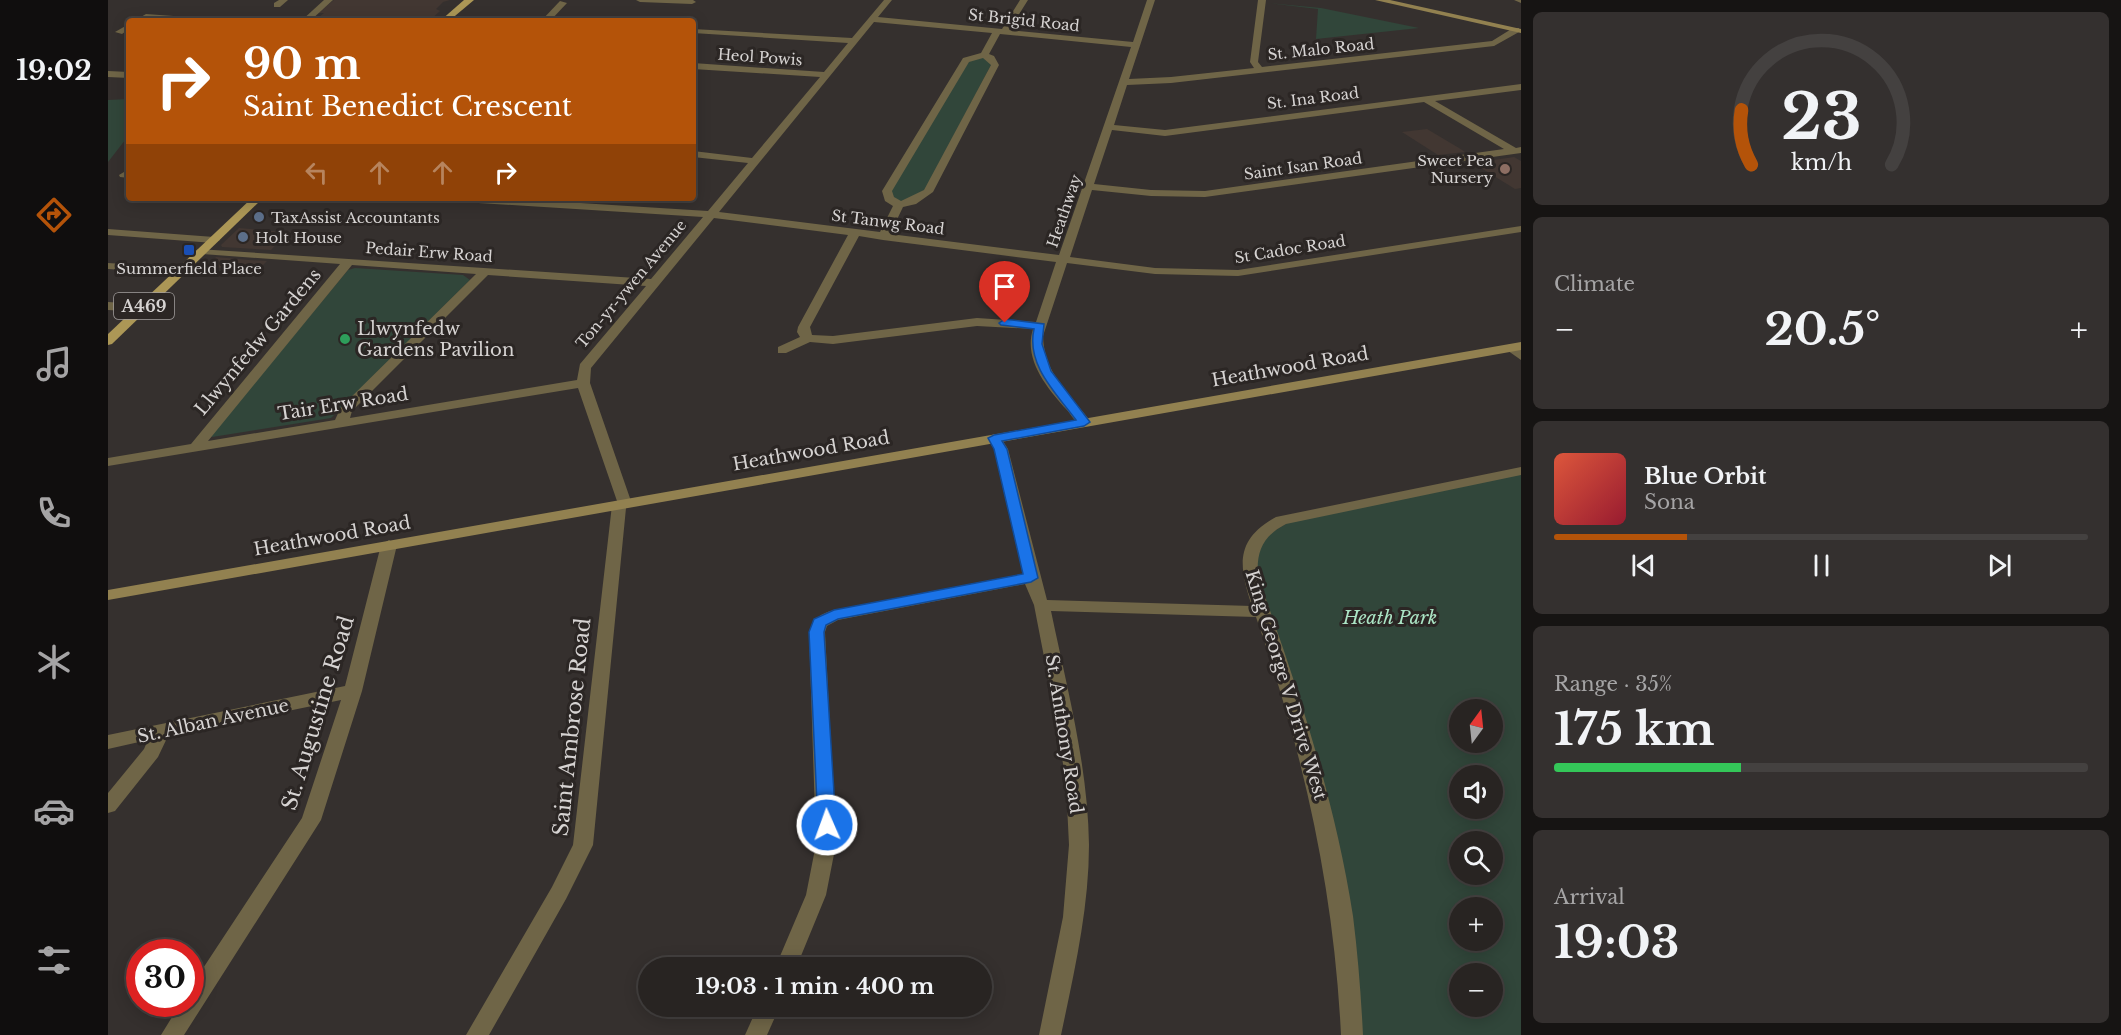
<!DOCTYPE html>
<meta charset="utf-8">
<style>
:root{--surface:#282422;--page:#34302f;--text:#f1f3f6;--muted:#a5a4a5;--line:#444140;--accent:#b45309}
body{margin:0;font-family:"Libre Baskerville",serif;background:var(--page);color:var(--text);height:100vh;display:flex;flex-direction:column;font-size:22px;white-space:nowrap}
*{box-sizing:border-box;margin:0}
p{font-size:20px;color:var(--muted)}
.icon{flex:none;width:33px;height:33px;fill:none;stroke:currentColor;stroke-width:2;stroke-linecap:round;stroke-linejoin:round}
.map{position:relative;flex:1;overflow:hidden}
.side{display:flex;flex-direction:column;gap:12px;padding:12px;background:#161413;width:600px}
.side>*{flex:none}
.top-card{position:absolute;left:18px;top:18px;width:570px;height:183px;border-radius:6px;box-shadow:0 3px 15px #0003,0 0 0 2px var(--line);background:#b45309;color:#fff;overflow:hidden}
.needle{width:39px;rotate:15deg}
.fabs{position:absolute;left:1341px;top:699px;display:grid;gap:12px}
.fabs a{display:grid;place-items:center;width:54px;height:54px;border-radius:50%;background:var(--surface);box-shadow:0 3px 15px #0003,0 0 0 2px var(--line);font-size:30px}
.speed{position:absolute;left:18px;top:939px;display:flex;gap:12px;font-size:30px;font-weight:700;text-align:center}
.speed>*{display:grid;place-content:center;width:78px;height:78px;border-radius:50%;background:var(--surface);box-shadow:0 3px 15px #0003,0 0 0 2px var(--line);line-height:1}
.speed .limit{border:9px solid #d22;background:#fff;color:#111}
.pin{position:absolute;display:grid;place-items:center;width:51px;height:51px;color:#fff;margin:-62px -26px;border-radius:50% 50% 50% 0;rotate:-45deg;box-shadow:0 0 6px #0007}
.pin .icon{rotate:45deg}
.me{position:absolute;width:66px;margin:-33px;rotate:358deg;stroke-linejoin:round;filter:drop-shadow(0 0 4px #0008)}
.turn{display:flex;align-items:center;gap:21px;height:126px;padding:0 18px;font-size:27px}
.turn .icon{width:78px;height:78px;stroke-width:2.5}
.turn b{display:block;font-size:42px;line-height:51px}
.lanes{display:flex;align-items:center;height:57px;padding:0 18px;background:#0003;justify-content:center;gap:30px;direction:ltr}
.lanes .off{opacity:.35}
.big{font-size:45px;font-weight:800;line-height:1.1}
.side .widget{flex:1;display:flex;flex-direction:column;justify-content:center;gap:9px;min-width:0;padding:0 21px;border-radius:9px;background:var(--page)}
.side .dial{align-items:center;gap:0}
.dial svg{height:156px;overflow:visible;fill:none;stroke:var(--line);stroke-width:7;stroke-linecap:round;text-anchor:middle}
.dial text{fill:var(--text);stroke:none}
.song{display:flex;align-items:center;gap:18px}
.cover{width:72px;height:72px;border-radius:9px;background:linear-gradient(135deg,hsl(10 70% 55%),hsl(350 70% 35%))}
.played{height:6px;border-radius:3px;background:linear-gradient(90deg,var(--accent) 25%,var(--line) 25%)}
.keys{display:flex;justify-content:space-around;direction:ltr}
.heat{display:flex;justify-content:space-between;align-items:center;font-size:33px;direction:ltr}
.charge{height:9px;border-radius:4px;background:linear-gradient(90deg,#34c759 35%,var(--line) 0)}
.trip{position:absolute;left:530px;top:957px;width:354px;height:60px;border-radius:30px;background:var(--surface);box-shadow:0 3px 15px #0003,0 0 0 2px var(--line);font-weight:800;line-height:60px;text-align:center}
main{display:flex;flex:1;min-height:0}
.menu{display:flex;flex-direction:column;width:108px;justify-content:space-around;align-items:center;background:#100e0e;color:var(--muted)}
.menu .icon{width:42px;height:42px}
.menu .on{color:var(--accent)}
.menu b{font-size:27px;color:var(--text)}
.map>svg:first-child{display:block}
</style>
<main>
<nav class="menu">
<b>19:02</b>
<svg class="icon on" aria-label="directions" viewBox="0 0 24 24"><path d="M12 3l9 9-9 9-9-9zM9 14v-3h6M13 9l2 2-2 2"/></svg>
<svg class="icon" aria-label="music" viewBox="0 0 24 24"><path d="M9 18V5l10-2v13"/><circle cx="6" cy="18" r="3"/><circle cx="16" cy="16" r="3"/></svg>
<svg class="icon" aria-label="phone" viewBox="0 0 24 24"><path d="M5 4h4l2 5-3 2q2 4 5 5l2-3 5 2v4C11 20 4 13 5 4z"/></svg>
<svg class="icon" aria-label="climate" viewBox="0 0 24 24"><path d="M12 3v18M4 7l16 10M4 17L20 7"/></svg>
<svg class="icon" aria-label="car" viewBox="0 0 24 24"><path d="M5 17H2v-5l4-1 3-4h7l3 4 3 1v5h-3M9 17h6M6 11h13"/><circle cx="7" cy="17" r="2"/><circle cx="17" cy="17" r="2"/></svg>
<svg class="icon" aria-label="filters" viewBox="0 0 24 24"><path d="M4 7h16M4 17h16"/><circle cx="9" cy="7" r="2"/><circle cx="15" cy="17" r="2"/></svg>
</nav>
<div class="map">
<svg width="1413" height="1035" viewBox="0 0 1413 1035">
<rect width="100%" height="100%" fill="#35302e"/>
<!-- built -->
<g fill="#423732">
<path d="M226 0H342L335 2 328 9 332 11 321 21 211 17 216 13H210Z"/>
<path d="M1319 129 1351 148 1357 152 1330 155 1294 132Z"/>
<path d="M1406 157 1413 161V188L1407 189 1365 163Z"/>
<path d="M131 228 163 231 180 232 163 250 114 247 113 245Z"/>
<path d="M108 257 141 260 159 261 150 270 99 267Z"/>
</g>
<!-- green -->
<g fill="#31463a" fill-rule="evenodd">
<path d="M1160 3 1213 8 1311 28 1208 39 1210 9Z"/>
<path d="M875 57 884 63 816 192 792 202 787 200 783 191 861 61Z"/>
<path d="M21 99V135L0 162V100Z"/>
<path d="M247 268 355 275 362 280 223 418 104 437 103 435 240 270Z"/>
<path d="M1413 474V1035H1251L1245 949 1145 570 1153 539 1181 522ZM1352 710H1384V742H1352ZM1352 776H1384V808H1352ZM1352 842H1384V874H1352ZM1352 908H1384V940H1352ZM1352 974H1384V1006H1352Z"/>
</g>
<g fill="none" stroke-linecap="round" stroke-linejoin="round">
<!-- street -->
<g fill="#6f6547" fill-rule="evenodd">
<path d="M171 0H180L172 7H166V3Z"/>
<path d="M216 0H225L202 21H193Z"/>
<path d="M528 0H585L588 2 584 4 532 2Z"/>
<path d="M776 0H784L770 17 894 29 912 0H920L901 30 1025 42 1039 0H1047L1021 79 1063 77 1146 68 1142 62 1150 0H1158L1150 62 1154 67 1384 41 1405 28H1411V32L1386 46 1063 83 1019 85 1006 125 1057 130 1413 84V90L1327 101 1408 148 1413 147V153L1097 197 1043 196 984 190 962 257 1047 268 1130 270 1413 226V232L1130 276 1047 274 959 263 935 336C936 374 962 394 983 422L976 426C968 424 964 416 959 410 940 389 915 360 925 329L869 326 725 344 702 342 678 353H670V347L692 337 689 332 690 327 740 235 606 218 483 368 482 383 524 504 518 508 485 845 458 899 381 1035H358L444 887 465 845 504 505 509 501 470 388 0 466V458L83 444 232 264 94 254 88 251 90 249 543 279 595 217 339 201 334 198H390L600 211 640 163 585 157V151L644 158 712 77 585 69V63L716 72 740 43 585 33V29L744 38ZM766 22 884 33 873 53 855 58 774 191 777 201 785 206 772 232 611 212ZM892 34 1023 47 951 255 782 234 795 207 808 204 825 192 891 65 886 56 881 54ZM875 58 883 65 816 190 793 201 786 197 784 191 861 62ZM1316 102 1396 149 1097 191 1043 190 986 184 1004 130 1057 136ZM751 236 775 240 948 262 928 322 869 318 725 336 704 335 702 327ZM244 265 368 274 233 407 227 420 100 441ZM380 275 538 286 472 364 469 380 242 418 244 411Z"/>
<path d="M1406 0H1413V3Z"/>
<path d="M452 1 459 3 442 21H433Z"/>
<path d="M38 14 93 18 97 20 40 19 26 21Z"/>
<path d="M21 24V29L14 34 7 32Z"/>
<path d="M0 71 21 72V78L0 77Z"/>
<path d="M16 172H21V178L12 177 11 175Z"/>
<path d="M0 229 106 237 112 240 106 243 0 235Z"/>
<path d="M0 263 73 268 79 271 73 274 0 269Z"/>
<path d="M0 302 34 304 40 308 34 312 0 310Z"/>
<path d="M1402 344 1413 350V360L1396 348Z"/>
<path d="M886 434 891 435 900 449 939 600 1144 606C1131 567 1126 540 1168 517L1413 467V475L1178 524C1155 536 1148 551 1150 577 1190 688 1227 800 1245 916 1250 956 1253 995 1255 1035H1233C1226 890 1196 755 1148 617L943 611C959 688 980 766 981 845 981 909 966 973 953 1035H931L955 917 961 845 958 784 949 724 926 605 917 584 730 620 719 626 717 632 728 844 718 895 688 968H667L698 895 708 844 701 632C705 619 713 613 726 610L915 574 886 449 879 438Z"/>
<path d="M281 540 289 545 254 691 213 820 76 1035H53L72 1004H82V988L194 818 233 700 60 736 50 757 7 811 0 813V793L36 749 40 740 0 749V735L237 686 273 545Z"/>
<path d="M650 1006H672L659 1035H637Z"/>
</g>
<!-- secondary -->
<g fill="#928150" fill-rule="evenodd">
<path d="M1267 0H1282L1413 29V33Z"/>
<path d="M1413 342V350L0 600V590Z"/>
</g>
<!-- primary -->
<g fill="#ac9756" fill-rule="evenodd">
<path d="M356 0H366L341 21H332Z"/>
<path d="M144 198H155L4 344 0 345V334Z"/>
</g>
</g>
<!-- route -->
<path fill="#1a73e8" stroke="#114b97" stroke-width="1.5" d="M897 319 936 324 934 344 943 371 982 422 976 426 894 441 899 449 930 578 923 582 730 619 718 625 716 632 728 825 725 830H713L710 825 701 632 706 619 726 610 915 574 886 449 880 438 886 435 968 420C948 393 918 365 926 329L893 325 891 323Z"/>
<!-- markers -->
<circle fill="#8d6e63" stroke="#2b2624" stroke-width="2" cx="1397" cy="169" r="6"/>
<g fill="#5c6f8a" stroke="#2b2624" stroke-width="2">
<circle cx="151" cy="217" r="6"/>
<circle cx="135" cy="237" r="6"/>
</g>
<rect fill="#1a4fb4" stroke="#2b2624" stroke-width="2" x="75" y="244" width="12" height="12" rx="3"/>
<circle fill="#2e9e5b" stroke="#2b2624" stroke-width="2" cx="237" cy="339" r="6"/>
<g text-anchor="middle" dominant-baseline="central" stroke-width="6" stroke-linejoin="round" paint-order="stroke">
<!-- far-street labels -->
<g font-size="15" fill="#d6d3d2" stroke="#2b2624">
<text transform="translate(916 20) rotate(6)">St Brigid Road</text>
<text transform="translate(1213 49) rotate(-6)">St. Malo Road</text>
<text transform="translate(652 57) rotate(4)">Heol Powis</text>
<text transform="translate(1205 98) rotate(-7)">St. Ina Road</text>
<text transform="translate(1195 166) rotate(-8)">Saint Isan Road</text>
<text transform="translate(956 211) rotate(-71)">Heathway</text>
<text transform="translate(780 222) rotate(7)">St Tanwg Road</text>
<text transform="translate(1182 249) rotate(-9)">St Cadoc Road</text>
<text transform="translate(321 252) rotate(4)">Pedair Erw Road</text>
<text transform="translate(523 284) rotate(-50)">Ton-yr-ywen Avenue</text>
</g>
<!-- far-poi labels -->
<g font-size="15" fill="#d6d3d2" stroke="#2b2624" text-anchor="start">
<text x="1385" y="160" text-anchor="end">Sweet Pea<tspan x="1385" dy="17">Nursery</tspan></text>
<text x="163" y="217">TaxAssist Accountants</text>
<text x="147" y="237">Holt House</text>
<text x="81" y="268" text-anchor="middle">Summerfield Place</text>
</g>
<!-- shield labels -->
<rect fill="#2b2624" stroke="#a39f9e" stroke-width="1.5" x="6" y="293" width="60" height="26" rx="4.5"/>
<g font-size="16" font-weight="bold" fill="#d6d3d2">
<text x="36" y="306">A469</text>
</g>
<!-- poi labels -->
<g font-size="18" fill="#d6d3d2" stroke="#2b2624" text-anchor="start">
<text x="249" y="329">Llwynfedw<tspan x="249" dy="21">Gardens Pavilion</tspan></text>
</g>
<!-- street labels -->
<g font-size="18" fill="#d6d3d2" stroke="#2b2624">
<text transform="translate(150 342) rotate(-50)">Llwynfedw Gardens</text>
<text transform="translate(1182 367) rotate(-10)">Heathwood Road</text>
<text transform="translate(235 404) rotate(-9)">Tair Erw Road</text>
<text transform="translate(703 451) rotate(-10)">Heathwood Road</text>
<text transform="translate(224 536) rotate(-10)">Heathwood Road</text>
<text transform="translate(1178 685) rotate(73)">King George V Drive West</text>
<text transform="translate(105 721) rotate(-12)">St. Alban Avenue</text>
<text transform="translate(956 734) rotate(81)">St. Anthony Road</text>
</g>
<!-- park labels -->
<g font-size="18" font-style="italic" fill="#abe5c5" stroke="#2b2624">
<text x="1282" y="618">Heath Park</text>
</g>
<!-- near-street labels -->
<g font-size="21" fill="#d6d3d2" stroke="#2b2624">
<text transform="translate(210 713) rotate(-73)">St. Augustine Road</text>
<text transform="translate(464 727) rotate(-84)">Saint Ambrose Road</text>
</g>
</g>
</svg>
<div class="fabs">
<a><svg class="needle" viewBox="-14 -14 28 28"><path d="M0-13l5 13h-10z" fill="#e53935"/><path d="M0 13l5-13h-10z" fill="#a5a4a5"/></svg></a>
<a><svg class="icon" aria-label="sound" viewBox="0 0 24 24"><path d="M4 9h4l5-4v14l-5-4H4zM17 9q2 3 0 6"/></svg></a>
<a><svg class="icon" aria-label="search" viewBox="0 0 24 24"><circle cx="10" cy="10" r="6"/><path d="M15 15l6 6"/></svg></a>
<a>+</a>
<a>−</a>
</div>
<div class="speed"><div class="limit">30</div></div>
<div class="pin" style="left:897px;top:323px;background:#d93025"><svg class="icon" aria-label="arrive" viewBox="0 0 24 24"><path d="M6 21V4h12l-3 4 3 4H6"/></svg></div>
<svg class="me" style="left:719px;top:825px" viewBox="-20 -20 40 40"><circle r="17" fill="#1a73e8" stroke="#fff" stroke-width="3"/><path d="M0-11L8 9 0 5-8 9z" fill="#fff"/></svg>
<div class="trip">19:03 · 1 min · 400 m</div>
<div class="top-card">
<div class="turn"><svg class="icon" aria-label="right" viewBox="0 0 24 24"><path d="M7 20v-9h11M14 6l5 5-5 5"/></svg><div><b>90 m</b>Saint Benedict Crescent</div></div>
<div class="lanes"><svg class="icon off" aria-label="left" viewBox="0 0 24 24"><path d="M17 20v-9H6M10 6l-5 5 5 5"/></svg><svg class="icon off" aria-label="ahead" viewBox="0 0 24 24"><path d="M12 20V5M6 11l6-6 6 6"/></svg><svg class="icon off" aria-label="ahead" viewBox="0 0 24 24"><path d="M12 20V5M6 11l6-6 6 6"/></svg><svg class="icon" aria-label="right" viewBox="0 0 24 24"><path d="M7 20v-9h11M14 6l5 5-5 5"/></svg></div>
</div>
</div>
<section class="side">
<div class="widget dial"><svg viewBox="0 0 100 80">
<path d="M14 69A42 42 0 1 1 86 69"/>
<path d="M14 69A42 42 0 0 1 9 41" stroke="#b45309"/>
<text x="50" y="56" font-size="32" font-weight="700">23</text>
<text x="50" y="72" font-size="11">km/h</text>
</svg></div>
<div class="widget"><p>Climate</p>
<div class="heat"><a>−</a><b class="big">20.5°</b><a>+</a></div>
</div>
<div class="widget">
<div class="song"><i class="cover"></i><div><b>Blue Orbit</b><p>Sona</p></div></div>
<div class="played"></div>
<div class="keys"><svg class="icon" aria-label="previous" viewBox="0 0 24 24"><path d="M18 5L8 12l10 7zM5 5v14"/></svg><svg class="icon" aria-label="pause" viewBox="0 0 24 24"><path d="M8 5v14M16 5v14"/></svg><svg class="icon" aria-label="next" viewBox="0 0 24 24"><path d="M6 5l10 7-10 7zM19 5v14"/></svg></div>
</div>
<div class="widget"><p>Range · 35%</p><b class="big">175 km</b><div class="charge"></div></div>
<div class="widget"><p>Arrival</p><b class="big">19:03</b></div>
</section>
</main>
